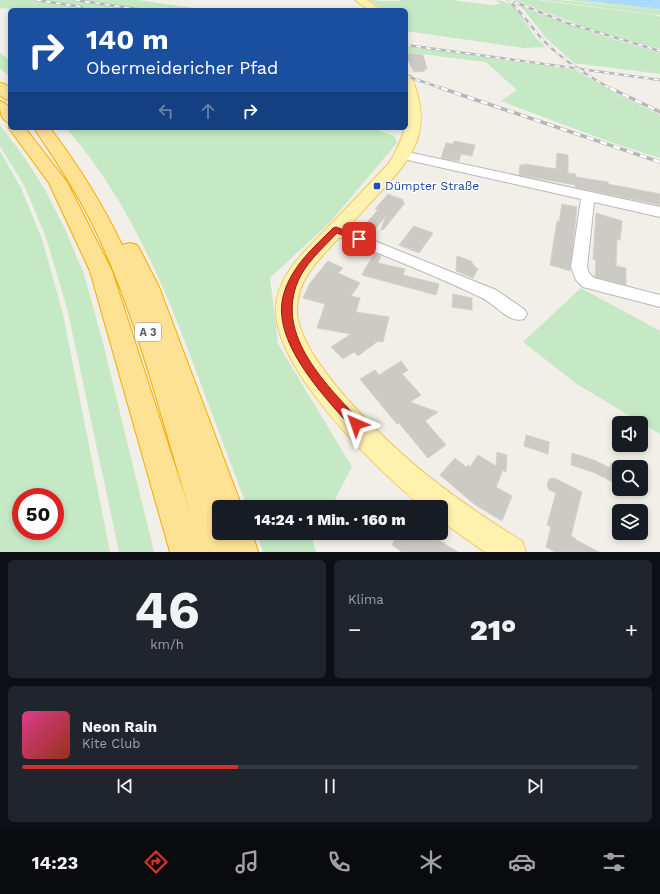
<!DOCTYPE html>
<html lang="de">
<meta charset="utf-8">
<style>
:root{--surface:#171b24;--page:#20242c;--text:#f1f3f6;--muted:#9ea1a6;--line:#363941;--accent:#d93025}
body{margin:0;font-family:"Work Sans",sans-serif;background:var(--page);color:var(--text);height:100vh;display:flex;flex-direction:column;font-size:15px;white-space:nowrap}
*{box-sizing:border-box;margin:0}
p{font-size:13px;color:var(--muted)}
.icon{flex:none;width:22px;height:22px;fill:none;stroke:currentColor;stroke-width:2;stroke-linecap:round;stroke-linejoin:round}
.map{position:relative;height:552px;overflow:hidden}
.details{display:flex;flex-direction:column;gap:8px;padding:8px;background:#0d0f14;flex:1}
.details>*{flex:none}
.guide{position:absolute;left:8px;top:8px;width:400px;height:122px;border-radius:6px;box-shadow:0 2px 6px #0003;background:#1a4fa0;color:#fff;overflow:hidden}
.tools{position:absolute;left:612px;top:416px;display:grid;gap:8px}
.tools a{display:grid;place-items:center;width:36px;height:36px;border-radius:6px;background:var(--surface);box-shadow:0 2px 6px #0003;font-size:20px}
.speed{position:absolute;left:12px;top:488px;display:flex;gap:8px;font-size:20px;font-weight:700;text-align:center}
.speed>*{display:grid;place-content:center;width:52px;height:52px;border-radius:50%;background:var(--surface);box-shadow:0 2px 6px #0003;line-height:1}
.speed .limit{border:6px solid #d22;background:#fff;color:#111}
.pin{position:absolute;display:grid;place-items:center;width:34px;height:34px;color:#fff;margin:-17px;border-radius:8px;box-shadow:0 2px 6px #0006}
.me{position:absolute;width:44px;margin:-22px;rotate:317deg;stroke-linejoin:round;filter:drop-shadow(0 0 3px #0008)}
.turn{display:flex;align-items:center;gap:14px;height:84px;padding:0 12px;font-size:18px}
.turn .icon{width:52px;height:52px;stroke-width:2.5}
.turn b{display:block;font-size:28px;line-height:34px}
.lanes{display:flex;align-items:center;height:38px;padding:0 12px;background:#0003;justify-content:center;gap:20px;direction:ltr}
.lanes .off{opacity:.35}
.big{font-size:30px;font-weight:800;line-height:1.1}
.details .tile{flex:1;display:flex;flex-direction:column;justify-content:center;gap:6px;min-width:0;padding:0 14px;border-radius:6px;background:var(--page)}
.details .dial{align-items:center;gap:0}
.dial b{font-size:52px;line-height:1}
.song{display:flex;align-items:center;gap:12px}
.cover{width:48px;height:48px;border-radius:6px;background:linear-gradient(135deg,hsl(330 70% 55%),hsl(10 70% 35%))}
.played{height:4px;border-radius:2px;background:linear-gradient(90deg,var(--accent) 35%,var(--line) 35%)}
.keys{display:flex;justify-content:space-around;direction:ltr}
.heat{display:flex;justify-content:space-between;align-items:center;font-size:22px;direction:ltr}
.details .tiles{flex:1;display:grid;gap:8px;grid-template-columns:1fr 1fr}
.tile:last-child{grid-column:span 2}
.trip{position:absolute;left:212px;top:500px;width:236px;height:40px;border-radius:6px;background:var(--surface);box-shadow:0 2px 6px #0003;font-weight:800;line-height:40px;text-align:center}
.tabs{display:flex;height:64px;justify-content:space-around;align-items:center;background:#090b0e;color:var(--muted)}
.tabs .icon{width:28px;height:28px}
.tabs .active{color:var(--accent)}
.tabs b{font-size:18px;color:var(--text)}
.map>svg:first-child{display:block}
</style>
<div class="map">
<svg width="660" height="552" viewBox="0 0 660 552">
<rect width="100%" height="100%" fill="#f1efe8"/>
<!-- green -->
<g fill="#c5e8c5" fill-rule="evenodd">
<path d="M0 0H138L207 10H24L0 8Z"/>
<path d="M370 0C379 0 392 3 401 0H452L490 5 501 4 495 0C515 0 523 20 533 34 537 39 541 43 546 47L524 48 406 31V10H383Z"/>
<path d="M515 0H537L655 15 660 17V49L590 29Z"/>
<path d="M543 0H560L660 11V15Z"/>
<path d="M567 0H582L660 9V11Z"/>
<path d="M518 5C564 25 612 39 660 53V74L574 63 546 38 525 11Z"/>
<path d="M406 46 575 70 619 95 660 115V158L613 143 501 101 517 90 486 62 406 52Z"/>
<path d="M0 53 10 60V76L0 69Z"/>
<path d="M0 125 24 157 44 188 64 227 84 274 102 339 154 552H119L68 312 46 237 24 185 0 146Z"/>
<path d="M66 128H371L394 136 397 143 331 221 270 278 278 344 352 467 331 507H247C231 464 215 421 199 379 166 289 129 200 66 128Z"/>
<path d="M0 151 20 186 42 239 63 314 110 552H0ZM21 497H55V531H21Z"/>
<path d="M581 288 660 331V434L577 384 523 342Z"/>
<path d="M256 533H318L313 541 316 552H263Z"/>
</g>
<!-- water -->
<path fill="#aadaff" d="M582 0H660V9Z"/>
<!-- building -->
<g fill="#cccac5" stroke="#d6d1c6">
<path d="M406 53 423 55 427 69H424L425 71 414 72 406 56Z"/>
<path d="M454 141 475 145 472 156 461 154 459 161 441 158 446 143 453 144Z"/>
<path d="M557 153 568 155V173L576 174V177L608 182V184L660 194V205L575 187V185L519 175 520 165H525V164L556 169Z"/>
<path d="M388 194 404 200 402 202 405 203 383 230 381 229 386 216 371 234 360 230 378 210 375 209Z"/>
<path d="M562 204 577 207 570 271 550 265 557 221 559 222Z"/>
<path d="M596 213 622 221 620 240 617 239 616 266 626 268V285L595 277 596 260 593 259Z"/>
<path d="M414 226 433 233 419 253 399 245Z"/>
<path d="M375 253 381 256 378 263 405 269 403 275 439 284 436 295 362 275 366 267Z"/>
<path d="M457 256 471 261 475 267 478 269 473 278 456 271Z"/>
<path d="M328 261 343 268 338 273 360 283 351 296 360 298 356 312 389 317 383 342 378 341 358 356 354 352 343 359 331 347 351 334 317 328 325 304 303 298 310 283Z"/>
<path d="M453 294 472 298V310L452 307Z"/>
<path d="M401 361 408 370 402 374 421 395 410 402 438 412 425 421 446 445 428 458 399 423 397 424 360 379 375 370 379 375Z"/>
<path d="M526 435 549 442 548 454 524 446Z"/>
<path d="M497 452 507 455 506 472 503 470 496 487 512 496 502 521 474 504 440 475 455 458 466 467 468 465 470 467 478 455 496 466Z"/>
<path d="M572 453 594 460 610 468 611 463 619 465V485L593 472 571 465Z"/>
<path d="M554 478 582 492 571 536 576 539V540L599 552H555L546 547 551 527 547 525 556 493 549 490 547 486 549 479Z"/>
<path d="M398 533H427L458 552H402L392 545Z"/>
</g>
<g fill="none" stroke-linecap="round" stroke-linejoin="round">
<!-- minor casing -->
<g stroke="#b5b8bc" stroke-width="2">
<g id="minor">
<path d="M403 151 660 207V217L594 202 587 267 589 273 594 278 660 295V307L583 287 576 280 571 267 581 199 399 158 397 155 399 152Z"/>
<path d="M335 225 496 290 524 309 527 314 524 319C508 324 496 304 482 298 433 274 381 255 330 233L328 230 330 227Z"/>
</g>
</g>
<!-- major casing -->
<g stroke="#f2c960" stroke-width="2">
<g id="major">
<path d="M355 0H367L381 10H369Z"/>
<path d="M406 75 411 76 412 79C436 135 408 163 372 201 359 215 346 230 333 244 316 262 297 282 297 309 295 357 390 446 427 475 457 499 489 521 522 541L526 552H485L441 521V507H423C377 470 292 385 278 327 275 316 275 303 279 291 288 265 310 246 328 227 349 206 369 184 389 163 411 127 406 115 406 75Z"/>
</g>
</g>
<!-- highway casing -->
<g stroke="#f9ab00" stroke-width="2">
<g id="highway">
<path d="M0 83 5 84 10 88V100L5 99 0 95Z"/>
<path d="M0 101 5 103 10 108V123C0 120 0 112 0 101Z"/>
<path d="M10 126V128H25L67 182 112 271 191 515C161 418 137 315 92 223 75 190 55 159 34 128H50C78 165 102 203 122 245L130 243 137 245 140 250 159 287 242 507H219V533H252L258 552H170L90 271 49 183 11 131 9 128Z"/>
</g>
</g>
<!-- minor -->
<use href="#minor" fill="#fff" fill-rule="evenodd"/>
<!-- major -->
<use href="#major" fill="#fff2af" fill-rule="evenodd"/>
<!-- highway -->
<use href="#highway" fill="#fde293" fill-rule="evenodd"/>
<!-- rail-far1 casing -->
<g stroke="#b6b7b8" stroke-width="2.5">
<g id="rail-far1">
<path d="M36 0 82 7"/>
<path d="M75 0 144 10"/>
<path d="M508 0C522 12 531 27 543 40 562 60 587 75 611 89"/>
<path d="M515 2 567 23 660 51"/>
<path d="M406 45 660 80"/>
<path d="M406 76 444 89"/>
</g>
</g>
<!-- rail casing -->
<g stroke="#b6b7b8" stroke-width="3.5">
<g id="rail">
<path d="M441 88 660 162"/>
<path d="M610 88 660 112"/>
</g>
</g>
<!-- rail-far1 -->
<use href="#rail-far1" stroke="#fff" stroke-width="1.5" stroke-dasharray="5" stroke-linecap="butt"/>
<!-- rail -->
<use href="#rail" stroke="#fff" stroke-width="2.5" stroke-dasharray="7" stroke-linecap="butt"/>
</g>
<!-- route -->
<path fill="#d93025" stroke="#8d1f18" d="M336 227 362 237 363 239 359 242 337 233C325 246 310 259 301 275 271 331 324 382 360 421L362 424 360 428 356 430 352 428C324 396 269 340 284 293 292 266 314 247 333 228Z"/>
<!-- markers -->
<rect fill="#1a4fb4" stroke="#fff" stroke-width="1.5" x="373" y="182" width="8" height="8" rx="2"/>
<g text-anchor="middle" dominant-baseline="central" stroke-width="3" stroke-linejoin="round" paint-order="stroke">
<!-- shield labels -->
<rect fill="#fff" stroke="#8f9295" stroke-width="1" x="135" y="323" width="26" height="18" rx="3"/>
<g font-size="11" font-weight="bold" fill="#5f6368">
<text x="148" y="332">A 3</text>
</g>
<!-- transit labels -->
<g font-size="12" fill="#164399" stroke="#fff" text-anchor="start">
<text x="385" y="186">Dümpter Straße</text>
</g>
</g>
</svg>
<div class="tools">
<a><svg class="icon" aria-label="sound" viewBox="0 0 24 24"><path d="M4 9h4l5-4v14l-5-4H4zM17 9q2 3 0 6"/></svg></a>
<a><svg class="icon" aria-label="search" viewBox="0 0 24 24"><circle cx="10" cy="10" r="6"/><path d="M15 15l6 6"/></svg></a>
<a><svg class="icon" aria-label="layers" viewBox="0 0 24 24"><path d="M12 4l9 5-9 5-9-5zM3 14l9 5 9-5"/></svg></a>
</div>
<div class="speed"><div class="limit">50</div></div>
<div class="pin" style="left:359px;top:239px;background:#d93025"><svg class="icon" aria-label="arrive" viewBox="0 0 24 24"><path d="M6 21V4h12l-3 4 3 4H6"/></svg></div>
<svg class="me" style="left:356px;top:424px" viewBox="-20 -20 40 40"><path d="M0-17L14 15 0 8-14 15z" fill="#d93025" stroke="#fff" stroke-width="4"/></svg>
<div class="trip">14:24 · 1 Min. · 160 m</div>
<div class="guide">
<div class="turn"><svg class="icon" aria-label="right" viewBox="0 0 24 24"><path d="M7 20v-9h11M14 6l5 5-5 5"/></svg><div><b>140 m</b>Obermeidericher Pfad</div></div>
<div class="lanes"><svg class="icon off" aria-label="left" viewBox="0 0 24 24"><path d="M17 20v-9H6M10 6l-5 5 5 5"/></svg><svg class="icon off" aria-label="ahead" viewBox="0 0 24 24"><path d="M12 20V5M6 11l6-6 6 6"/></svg><svg class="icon" aria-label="right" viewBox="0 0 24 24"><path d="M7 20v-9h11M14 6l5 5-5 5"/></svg></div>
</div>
</div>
<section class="details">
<div class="tiles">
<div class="tile dial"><b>46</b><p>km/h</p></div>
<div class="tile"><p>Klima</p>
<div class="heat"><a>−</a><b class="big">21°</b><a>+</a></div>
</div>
<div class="tile">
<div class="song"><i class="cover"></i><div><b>Neon Rain</b><p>Kite Club</p></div></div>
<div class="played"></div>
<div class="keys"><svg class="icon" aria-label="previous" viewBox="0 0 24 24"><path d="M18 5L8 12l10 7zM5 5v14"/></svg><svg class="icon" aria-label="pause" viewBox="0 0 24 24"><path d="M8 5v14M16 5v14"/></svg><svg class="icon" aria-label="next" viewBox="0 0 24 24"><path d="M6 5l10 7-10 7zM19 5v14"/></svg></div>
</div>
</div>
</section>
<nav class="tabs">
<b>14:23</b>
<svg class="icon active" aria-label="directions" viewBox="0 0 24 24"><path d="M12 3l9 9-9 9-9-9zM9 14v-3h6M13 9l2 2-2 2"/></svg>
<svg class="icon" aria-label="music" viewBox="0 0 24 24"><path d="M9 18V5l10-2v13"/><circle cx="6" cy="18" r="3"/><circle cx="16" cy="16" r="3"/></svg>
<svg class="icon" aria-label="phone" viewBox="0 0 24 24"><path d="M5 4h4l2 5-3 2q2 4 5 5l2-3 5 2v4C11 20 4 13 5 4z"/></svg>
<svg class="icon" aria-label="climate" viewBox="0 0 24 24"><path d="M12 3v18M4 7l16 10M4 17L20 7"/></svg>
<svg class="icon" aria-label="car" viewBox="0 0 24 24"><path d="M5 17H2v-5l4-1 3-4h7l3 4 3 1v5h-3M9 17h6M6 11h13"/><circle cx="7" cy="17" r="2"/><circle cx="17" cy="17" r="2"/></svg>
<svg class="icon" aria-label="filters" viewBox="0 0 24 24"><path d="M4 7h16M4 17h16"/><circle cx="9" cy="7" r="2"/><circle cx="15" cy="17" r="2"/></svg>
</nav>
